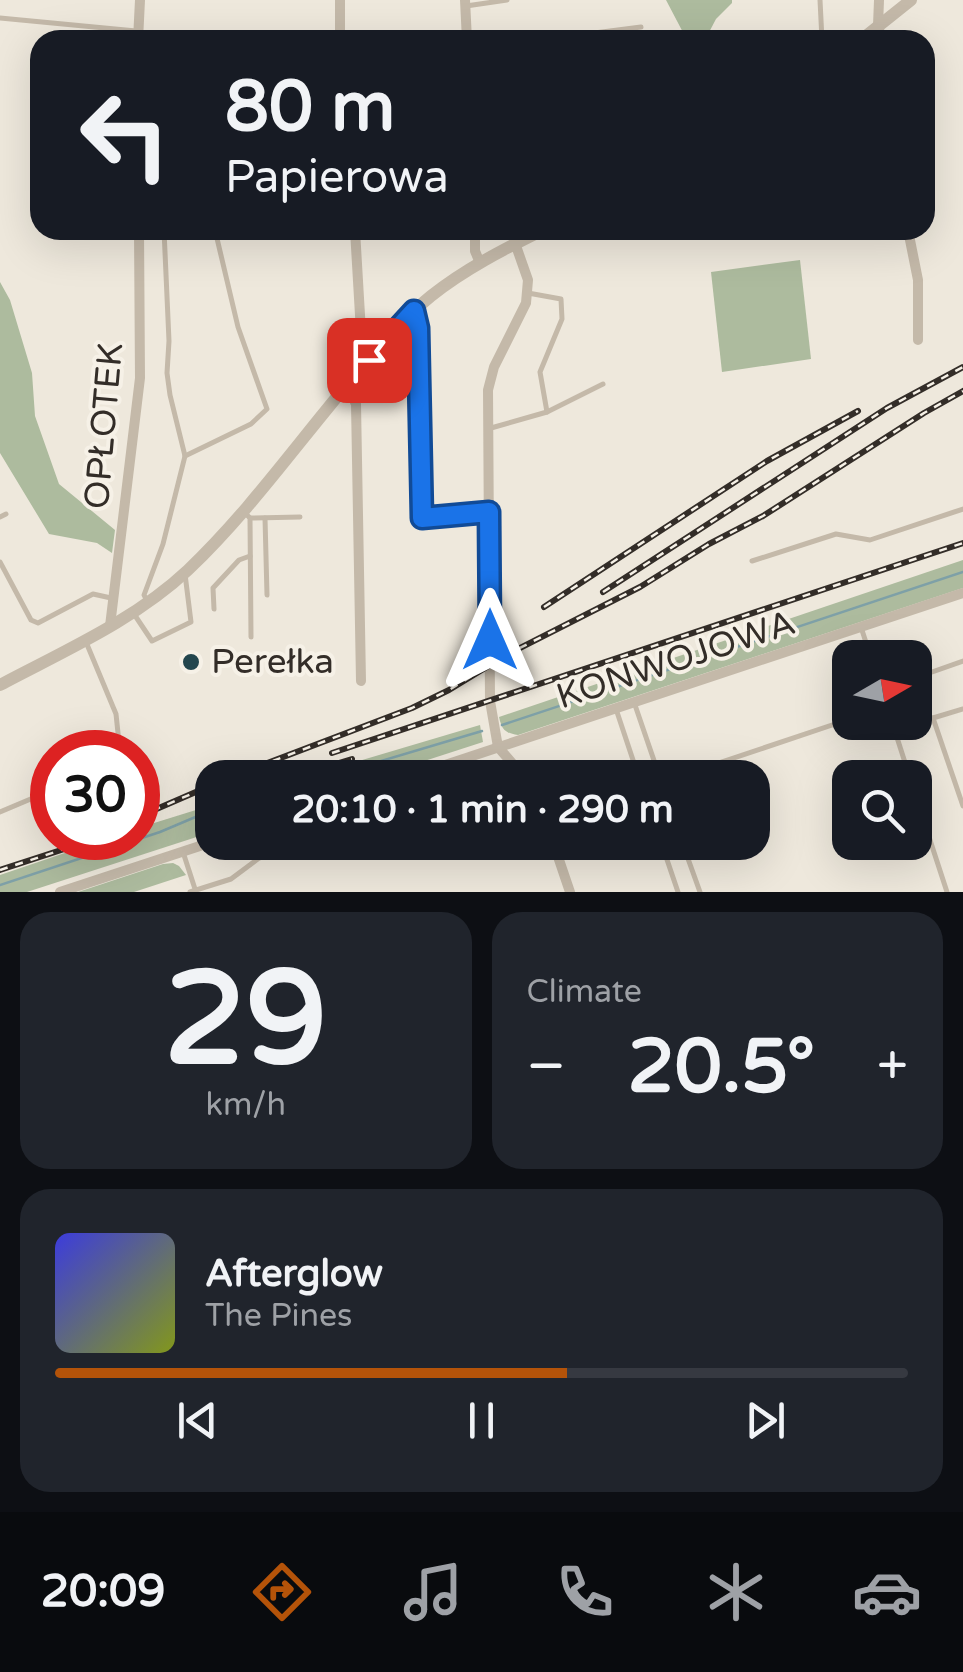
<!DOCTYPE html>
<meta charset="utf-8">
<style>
:root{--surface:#171b24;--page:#20242c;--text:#f1f3f6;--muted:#9ea1a6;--line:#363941;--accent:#b45309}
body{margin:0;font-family:"Varela Round",sans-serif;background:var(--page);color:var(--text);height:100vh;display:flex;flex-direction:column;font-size:38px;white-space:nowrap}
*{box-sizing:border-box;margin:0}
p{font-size:32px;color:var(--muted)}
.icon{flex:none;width:55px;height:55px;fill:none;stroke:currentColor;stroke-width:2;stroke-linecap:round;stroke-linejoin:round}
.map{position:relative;height:892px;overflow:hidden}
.panel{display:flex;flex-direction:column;gap:20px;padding:20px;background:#0d0f14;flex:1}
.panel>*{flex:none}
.guide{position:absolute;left:30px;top:30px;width:905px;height:210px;border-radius:30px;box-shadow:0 10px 40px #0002;background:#171b24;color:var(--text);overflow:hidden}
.needle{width:65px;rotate:81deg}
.controls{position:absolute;left:832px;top:640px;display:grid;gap:20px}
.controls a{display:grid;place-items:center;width:100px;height:100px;border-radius:20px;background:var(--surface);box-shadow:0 10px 40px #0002;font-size:50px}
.speed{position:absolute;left:30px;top:730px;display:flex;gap:20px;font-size:50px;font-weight:700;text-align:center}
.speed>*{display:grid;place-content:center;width:130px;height:130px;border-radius:50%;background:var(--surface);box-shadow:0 10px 40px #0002;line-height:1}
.speed .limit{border:15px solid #d22;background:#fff;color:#111}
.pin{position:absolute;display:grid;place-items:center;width:85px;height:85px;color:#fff;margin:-42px;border-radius:20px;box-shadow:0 5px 15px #0006}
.me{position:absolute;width:110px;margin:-55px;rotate:0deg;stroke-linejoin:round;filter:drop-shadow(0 0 8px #0008)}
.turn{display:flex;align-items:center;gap:35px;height:210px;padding:0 30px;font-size:45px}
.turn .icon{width:130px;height:130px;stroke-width:2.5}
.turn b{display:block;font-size:70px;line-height:85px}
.big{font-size:75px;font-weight:800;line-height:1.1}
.panel .tile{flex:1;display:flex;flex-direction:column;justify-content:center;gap:15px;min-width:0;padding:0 35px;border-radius:30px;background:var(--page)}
.panel .dial{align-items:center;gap:0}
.dial b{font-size:130px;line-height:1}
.song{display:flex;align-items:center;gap:30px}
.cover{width:120px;height:120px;border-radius:15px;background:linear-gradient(135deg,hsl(240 70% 55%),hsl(70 70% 35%))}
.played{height:10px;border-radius:5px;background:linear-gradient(90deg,var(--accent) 60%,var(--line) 60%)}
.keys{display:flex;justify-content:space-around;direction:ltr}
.heat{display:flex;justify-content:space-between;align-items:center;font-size:55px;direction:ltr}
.panel .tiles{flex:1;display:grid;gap:20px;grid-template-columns:1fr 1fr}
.tile:last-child{grid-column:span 2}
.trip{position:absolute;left:195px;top:760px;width:575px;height:100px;border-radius:30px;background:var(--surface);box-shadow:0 10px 40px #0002;font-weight:800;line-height:100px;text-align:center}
.menu{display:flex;height:160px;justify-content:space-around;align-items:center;background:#090b0e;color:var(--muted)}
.menu .icon{width:70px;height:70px}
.menu .on{color:var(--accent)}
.menu b{font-size:45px;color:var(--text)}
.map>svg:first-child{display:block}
</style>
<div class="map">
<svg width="963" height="892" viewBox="0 0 963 892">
<rect width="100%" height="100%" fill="#eee8dc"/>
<!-- green -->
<g fill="#adbb9e">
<path d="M666 0H732V3L716 19 706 38 687 40Z"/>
<path d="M800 260 811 359 722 372 711 272Z"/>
<path d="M0 282 10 300 32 373 35 416 59 484 115 530 112 553 97 543 49 534 0 453Z"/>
<path d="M963 560V588L518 735C505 733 502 730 499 717Z"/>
<path d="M480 725 483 742 375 777H305Z"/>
<path d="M212 805V832L27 892H0V875L109 838H138V828Z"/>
<path d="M173 863 179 866 186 875 134 892H78L163 864Z"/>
</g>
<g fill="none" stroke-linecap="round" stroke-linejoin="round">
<!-- stream -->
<g stroke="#7ea0a7" stroke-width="2.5">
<path d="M502 725 963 572"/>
<path d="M324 778 482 731"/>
<path d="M0 885 160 832 212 810"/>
</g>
<!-- service -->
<g stroke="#c4b9a9" stroke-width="5">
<path d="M820 0 822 40"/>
<path d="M466 6 507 0"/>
<path d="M0 18 136 31"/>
<path d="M540 40 641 27"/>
<path d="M547 412 603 384"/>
<path d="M491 428 547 412 540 372 562 319 561 299 528 293"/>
<path d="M185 456 251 424 267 409 238 327 215 230"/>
<path d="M245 513 250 518 251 637"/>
<path d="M0 517 6 514"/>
<path d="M250 518 300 517"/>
<path d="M265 518 267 595"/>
<path d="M752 561 836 534 870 540 963 509"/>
<path d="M0 562 31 620 38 623 93 594 111 598"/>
<path d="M146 599 144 595 163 544 185 456 170 395 167 373 169 341 164 230"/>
<path d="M214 609 213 588 239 560 250 556"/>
<path d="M134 614 152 641 191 622 185 574"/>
<path d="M861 627 871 658"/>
<path d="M86 642 116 714 120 752"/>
<path d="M915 678 963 661"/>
<path d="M635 705 660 778"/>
<path d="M616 709 639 778"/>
<path d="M933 718 963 709"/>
<path d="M915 720 933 718 963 806"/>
<path d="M892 722 910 778"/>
<path d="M497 778 504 774 507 760"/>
<path d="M674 778 850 719"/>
<path d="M915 794 947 892"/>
<path d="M0 812 52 790"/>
<path d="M661 842 678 892"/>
<path d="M682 842 700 892"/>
<path d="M183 852 195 889"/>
<path d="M190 892 231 879 259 858 308 842"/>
</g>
<!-- minor -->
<g stroke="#c4b9a9" stroke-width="10">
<path d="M340 0V40"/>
<path d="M465 0 467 40"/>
<path d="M879 0 878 26 882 40"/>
<path d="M138 40 140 0"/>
<path d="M355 230 362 349 369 360"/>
<path d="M475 230V251L480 263"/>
<path d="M908 230 918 280V340"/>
<path d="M515 243 528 280 526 303 494 367 488 390 490 701 498 747 512 763 519 778"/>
<path d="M414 311 418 328 422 518 489 512"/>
<path d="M347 385 356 404 361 681"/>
<path d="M110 626 140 378 139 230"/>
<path d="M406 778 963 593"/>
<path d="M553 842 570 892"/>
<path d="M60 892 212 842"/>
</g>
<!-- tertiary -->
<g stroke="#c4b9a9" stroke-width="12">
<path d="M861 40 911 0"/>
<path d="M0 685C64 651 135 620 188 570 251 510 301 438 357 373 381 346 404 318 431 296 465 269 504 249 543 230"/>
</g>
<!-- rail casing -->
<g stroke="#332d28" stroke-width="6">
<g id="rail">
<path d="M603 592 887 408 963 367"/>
<path d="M544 607 767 461 858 411"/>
<path d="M332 753 963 543"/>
<path d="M228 778 412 708 449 690 508 654 640 587 709 544 763 516 924 413 963 391"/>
<path d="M290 778 352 759"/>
<path d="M138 817 212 785"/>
<path d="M0 870 98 838"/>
</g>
</g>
<!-- rail -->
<use href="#rail" stroke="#f6f1e7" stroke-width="2.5" stroke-dasharray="8" stroke-linecap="butt"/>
</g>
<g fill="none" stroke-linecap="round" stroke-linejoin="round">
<!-- route casing -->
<g stroke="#114b97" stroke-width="25">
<path id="route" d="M369 360 414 311 418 328 422 518 489 512 490 640"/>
</g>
<!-- route -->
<use href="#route" stroke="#1a73e8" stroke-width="18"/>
</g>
<!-- markers -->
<circle fill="#23464e" stroke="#f6f1e7" stroke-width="4" cx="191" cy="662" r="10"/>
<g text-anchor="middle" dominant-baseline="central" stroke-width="8" stroke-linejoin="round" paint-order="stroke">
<!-- street labels -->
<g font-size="35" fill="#332d28" stroke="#f6f1e7">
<text transform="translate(104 426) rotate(-85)">OPŁOTEK</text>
<text transform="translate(676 660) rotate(-18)">KONWOJOWA</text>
</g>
<!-- poi labels -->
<g font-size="35" fill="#332d28" stroke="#f6f1e7" text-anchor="start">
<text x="211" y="662">Perełka</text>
</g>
</g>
</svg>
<div class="controls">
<a><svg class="needle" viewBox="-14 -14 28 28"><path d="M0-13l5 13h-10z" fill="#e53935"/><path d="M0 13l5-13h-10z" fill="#9ea1a6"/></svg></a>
<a><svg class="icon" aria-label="search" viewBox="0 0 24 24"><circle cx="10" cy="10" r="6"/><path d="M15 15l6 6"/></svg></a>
</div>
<div class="speed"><div class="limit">30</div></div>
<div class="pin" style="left:369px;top:360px;background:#d93025"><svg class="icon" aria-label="arrive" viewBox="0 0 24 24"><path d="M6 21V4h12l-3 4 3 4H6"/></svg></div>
<svg class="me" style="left:490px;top:640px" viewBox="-20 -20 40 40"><path d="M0-17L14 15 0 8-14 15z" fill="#1a73e8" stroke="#fff" stroke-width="4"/></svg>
<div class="trip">20:10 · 1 min · 290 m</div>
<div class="guide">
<div class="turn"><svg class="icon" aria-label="left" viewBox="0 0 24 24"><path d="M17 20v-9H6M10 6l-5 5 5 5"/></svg><div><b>80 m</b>Papierowa</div></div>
</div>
</div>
<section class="panel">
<div class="tiles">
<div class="tile dial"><b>29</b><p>km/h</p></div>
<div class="tile"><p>Climate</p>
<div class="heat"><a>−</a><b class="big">20.5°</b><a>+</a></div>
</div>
<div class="tile">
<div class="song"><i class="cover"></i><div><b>Afterglow</b><p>The Pines</p></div></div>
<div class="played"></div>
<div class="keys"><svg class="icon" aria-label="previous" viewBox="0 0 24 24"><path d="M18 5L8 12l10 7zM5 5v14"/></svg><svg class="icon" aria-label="pause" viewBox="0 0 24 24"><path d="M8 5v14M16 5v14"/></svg><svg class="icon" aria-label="next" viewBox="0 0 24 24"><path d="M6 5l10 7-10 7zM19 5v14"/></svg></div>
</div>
</div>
</section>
<nav class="menu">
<b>20:09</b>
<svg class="icon on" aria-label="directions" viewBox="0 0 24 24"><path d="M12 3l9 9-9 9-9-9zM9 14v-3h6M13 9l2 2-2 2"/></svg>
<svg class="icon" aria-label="music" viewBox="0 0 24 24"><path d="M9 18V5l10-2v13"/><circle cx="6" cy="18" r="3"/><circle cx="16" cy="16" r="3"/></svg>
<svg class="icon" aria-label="phone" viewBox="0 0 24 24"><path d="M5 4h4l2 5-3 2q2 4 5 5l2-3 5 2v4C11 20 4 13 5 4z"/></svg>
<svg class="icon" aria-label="climate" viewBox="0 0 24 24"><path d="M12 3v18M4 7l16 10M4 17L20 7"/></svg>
<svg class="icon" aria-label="car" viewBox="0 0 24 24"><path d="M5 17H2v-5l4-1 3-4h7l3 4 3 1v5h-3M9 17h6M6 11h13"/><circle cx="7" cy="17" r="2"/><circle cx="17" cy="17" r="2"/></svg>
</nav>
